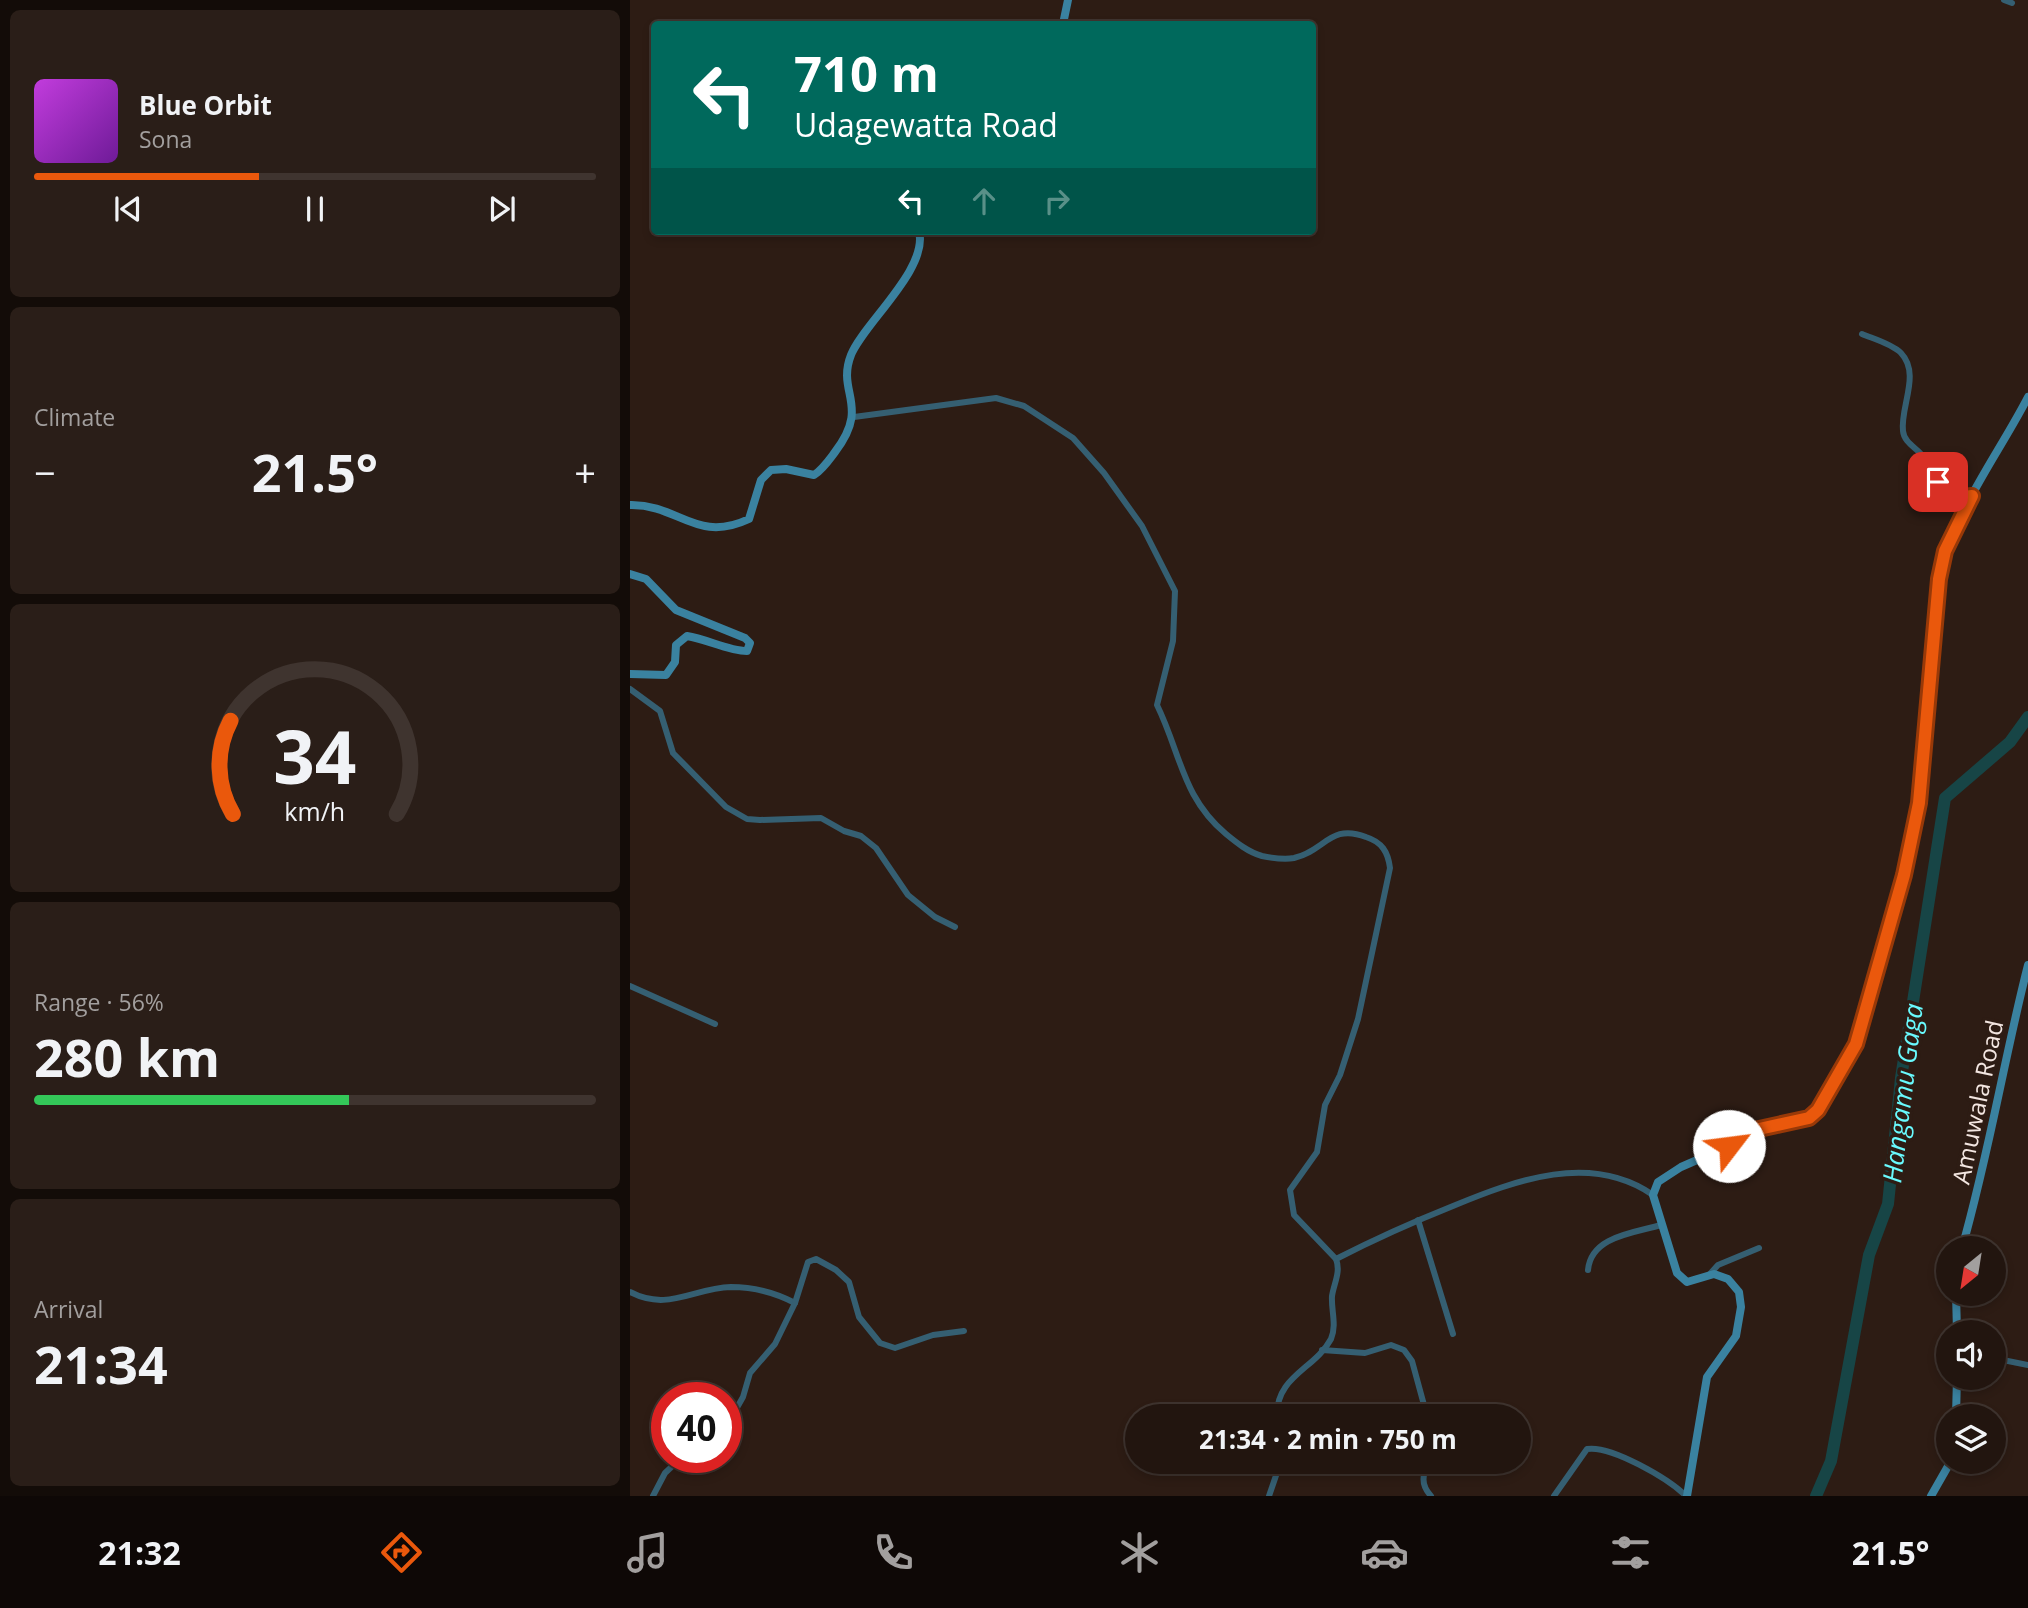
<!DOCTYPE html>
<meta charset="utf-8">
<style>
:root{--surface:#22150f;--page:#2a1e18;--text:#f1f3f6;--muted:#a29f9e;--line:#3f342f;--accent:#ea580c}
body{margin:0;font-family:"Open Sans",sans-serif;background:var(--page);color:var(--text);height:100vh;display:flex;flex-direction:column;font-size:26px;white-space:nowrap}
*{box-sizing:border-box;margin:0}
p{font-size:23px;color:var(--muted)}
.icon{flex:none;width:38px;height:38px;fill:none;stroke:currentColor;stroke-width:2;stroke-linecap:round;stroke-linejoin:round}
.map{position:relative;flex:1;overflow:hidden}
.sheet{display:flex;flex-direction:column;gap:10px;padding:10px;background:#130c08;width:630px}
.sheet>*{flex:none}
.top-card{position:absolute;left:21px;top:21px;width:665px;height:214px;border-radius:7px;box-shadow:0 4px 10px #0003,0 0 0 2px var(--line);background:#00695c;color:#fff;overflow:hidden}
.needle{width:46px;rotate:210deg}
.tools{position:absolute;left:1306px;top:1236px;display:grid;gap:14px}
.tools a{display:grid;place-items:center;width:70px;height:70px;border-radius:50%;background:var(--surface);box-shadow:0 4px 10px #0003,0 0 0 2px var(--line);font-size:35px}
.speed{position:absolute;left:21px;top:1382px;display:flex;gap:14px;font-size:35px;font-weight:700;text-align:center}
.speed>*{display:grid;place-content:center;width:91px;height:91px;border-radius:50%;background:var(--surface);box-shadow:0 4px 10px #0003,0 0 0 2px var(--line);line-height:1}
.speed .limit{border:10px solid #d22;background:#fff;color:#111}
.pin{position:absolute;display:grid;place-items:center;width:60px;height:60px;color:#fff;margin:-30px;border-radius:14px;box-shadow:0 4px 10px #0006}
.me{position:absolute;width:77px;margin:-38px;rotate:60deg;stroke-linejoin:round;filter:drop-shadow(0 0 5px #0008)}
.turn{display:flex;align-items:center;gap:24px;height:147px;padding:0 28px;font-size:32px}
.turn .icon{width:91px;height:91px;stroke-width:2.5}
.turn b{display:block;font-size:49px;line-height:60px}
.lanes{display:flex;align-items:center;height:66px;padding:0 28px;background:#0003;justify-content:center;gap:35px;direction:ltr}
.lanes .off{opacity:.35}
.big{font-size:52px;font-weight:700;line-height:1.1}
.sheet .widget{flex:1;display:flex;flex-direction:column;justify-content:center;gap:10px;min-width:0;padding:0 24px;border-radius:10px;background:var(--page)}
.sheet .dial{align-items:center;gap:0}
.dial svg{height:182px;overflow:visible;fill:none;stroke:var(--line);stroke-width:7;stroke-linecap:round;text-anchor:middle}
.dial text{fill:var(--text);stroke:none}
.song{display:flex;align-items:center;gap:21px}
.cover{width:84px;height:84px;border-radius:10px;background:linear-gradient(135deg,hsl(290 70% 55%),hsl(280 70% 35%))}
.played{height:7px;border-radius:4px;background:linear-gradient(90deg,var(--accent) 40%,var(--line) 40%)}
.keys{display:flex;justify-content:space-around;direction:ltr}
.heat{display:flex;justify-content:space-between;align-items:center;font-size:38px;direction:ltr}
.charge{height:10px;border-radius:5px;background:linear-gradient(90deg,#34c759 56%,var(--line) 0)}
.trip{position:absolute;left:495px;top:1404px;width:406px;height:70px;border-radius:35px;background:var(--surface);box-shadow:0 4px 10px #0003,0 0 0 2px var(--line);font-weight:700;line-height:70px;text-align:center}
.tab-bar{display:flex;height:112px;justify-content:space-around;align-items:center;background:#0e0806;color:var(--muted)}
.tab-bar .icon{width:49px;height:49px}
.tab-bar .current{color:var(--accent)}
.tab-bar b{font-size:32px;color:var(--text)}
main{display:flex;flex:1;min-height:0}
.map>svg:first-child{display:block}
</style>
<main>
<section class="sheet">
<div class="widget">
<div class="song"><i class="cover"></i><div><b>Blue Orbit</b><p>Sona</p></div></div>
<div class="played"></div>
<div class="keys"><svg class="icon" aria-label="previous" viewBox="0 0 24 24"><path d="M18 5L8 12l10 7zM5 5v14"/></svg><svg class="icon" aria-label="pause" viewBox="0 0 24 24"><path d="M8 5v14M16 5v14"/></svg><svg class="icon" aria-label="next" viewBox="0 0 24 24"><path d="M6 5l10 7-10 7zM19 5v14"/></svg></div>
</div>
<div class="widget"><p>Climate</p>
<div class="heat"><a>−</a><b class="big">21.5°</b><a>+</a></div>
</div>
<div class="widget dial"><svg viewBox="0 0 100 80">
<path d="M14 69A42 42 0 1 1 86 69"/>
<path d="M14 69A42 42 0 0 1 13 28" stroke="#ea580c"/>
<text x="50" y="56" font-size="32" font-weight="700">34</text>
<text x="50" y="72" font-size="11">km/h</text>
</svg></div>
<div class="widget"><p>Range · 56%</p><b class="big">280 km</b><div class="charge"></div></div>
<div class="widget"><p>Arrival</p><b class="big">21:34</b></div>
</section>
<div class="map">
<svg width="1398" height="1496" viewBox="0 0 1398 1496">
<rect width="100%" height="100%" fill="#2d1c14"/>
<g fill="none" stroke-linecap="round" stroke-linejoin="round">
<!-- river -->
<path stroke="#174546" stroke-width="12" d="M1186 1496 1201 1461 1239 1255 1258 1204 1271 1078 1315 798 1380 742 1398 717"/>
<!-- street -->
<g stroke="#355f72" stroke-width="6">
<path d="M1374 0 1382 3"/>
<path d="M1232 334C1244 339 1262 344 1271 353 1291 374 1270 407 1273 431 1274 442 1285 447 1292 455 1308 473 1312 499 1342 496"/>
<path d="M224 417 366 398 394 406 443 438 474 473 512 526 545 591 543 641 527 705C551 754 552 797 596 834 607 843 618 852 632 856 642 858 654 860 664 858 695 851 700 823 736 837 752 842 758 852 760 868L728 1019 710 1075 695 1105 687 1152 660 1190 664 1215 706 1259C711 1272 704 1283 702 1296 701 1310 707 1325 701 1339 685 1369 646 1376 647 1416"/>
<path d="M0 689 30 711 43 753 96 807 117 819 130 820 191 818 214 831 231 836 246 848 278 895 305 917 325 927"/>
<path d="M0 986 85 1024"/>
<path d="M788 1220 823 1334"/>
<path d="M706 1259C745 1239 783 1222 823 1206 886 1180 961 1152 1023 1195"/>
<path d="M958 1270C961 1236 1004 1233 1031 1225"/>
<path d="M1079 1275 1088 1265 1129 1248"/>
<path d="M0 1292C38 1312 63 1288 101 1287 123 1287 146 1293 165 1303"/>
<path d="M692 1350 735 1353 761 1345 774 1350 782 1361 797 1416"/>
<path d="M1363 1358 1398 1365"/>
<path d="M96 1427 113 1397 120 1373 145 1344 165 1303 178 1262 186 1259 206 1270 219 1282 229 1317 250 1343 265 1348 303 1335 334 1331"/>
<path d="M798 1461C793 1475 790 1484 801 1496"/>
<path d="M23 1496 35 1473 51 1458"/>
<path d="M639 1496 651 1461"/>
<path d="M924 1496 957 1449C981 1445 1039 1479 1056 1496"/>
</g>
<!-- secondary -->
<g stroke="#3a82a0" stroke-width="8">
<path d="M433 24 438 0"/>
<path d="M0 505C49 504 66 544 119 519L131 480 141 470 156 469 184 475C193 469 199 460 205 452 241 405 206 393 221 355 233 324 299 269 289 231"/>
<path d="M0 574 16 579 46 610 115 638 120 643 117 651C98 651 77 639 57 636L46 645 45 662 36 675 0 674"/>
<path d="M1332 1248C1359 1154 1374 1059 1398 965"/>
<path d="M1326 1293 1327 1332"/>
<path d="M1326 1416 1327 1377"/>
<path d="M1057 1496 1077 1377 1106 1336 1111 1307 1109 1292 1098 1279 1084 1274 1057 1282 1047 1273 1023 1195 1028 1182 1051 1167 1099 1146 1120 1131 1179 1118 1188 1110 1226 1044 1274 875 1289 803 1309 579C1323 512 1367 457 1398 397"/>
<path d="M1301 1496 1321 1461"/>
</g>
</g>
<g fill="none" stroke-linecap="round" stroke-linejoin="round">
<!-- route casing -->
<g stroke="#983908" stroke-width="18">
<path id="route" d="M1099 1146 1120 1131 1179 1118 1188 1110 1226 1044 1274 875 1289 803 1309 579 1315 551 1342 496 1333 497 1308 482"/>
</g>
<!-- route -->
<use href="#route" stroke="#ea580c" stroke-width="12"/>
</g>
<g text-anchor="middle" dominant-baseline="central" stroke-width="7" stroke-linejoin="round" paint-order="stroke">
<!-- street labels -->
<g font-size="24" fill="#f3e6e1" stroke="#2d1c14">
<text transform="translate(1347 1102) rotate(-78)">Amuwala Road</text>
</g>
<!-- water labels -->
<g font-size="26" font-style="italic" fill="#69fafe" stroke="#2d1c14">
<text transform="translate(1272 1093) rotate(-83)">Hangamu Gaga</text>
</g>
</g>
</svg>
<div class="tools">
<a><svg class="needle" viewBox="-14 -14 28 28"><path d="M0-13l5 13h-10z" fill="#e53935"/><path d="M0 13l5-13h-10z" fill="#a29f9e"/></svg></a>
<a><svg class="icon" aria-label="sound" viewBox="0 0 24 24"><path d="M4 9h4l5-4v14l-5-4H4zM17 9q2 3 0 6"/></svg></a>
<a><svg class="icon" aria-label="layers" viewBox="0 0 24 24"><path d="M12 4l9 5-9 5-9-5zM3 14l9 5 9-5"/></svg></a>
</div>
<div class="speed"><div class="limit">40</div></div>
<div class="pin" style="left:1308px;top:482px;background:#d93025"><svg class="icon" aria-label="arrive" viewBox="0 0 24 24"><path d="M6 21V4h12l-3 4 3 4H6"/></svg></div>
<svg class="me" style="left:1099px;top:1146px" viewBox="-20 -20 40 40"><circle r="19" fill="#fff"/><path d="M0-13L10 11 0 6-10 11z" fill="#ea580c"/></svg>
<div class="trip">21:34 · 2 min · 750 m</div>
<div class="top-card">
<div class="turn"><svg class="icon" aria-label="left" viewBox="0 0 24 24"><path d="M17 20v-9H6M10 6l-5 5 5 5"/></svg><div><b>710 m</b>Udagewatta Road</div></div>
<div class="lanes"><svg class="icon" aria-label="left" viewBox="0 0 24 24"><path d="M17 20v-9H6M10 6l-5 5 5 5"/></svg><svg class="icon off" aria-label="ahead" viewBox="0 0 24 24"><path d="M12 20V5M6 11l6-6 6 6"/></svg><svg class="icon off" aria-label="right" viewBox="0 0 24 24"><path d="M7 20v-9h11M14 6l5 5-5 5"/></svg></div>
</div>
</div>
</main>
<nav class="tab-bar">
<b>21:32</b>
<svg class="icon current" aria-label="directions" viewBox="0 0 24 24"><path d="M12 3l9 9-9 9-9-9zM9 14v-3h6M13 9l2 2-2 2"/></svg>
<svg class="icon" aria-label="music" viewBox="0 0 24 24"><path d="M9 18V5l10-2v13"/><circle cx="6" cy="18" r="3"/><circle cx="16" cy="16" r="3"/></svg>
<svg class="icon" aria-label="phone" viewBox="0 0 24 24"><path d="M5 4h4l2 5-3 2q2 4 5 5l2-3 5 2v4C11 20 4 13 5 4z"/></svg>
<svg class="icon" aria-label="climate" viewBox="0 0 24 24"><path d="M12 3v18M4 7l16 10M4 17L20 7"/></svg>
<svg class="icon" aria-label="car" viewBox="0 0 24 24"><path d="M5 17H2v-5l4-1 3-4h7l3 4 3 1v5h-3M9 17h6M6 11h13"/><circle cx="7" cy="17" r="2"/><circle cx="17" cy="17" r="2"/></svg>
<svg class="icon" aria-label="filters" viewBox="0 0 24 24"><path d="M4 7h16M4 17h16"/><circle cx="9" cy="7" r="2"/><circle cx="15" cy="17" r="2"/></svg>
<b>21.5°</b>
</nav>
